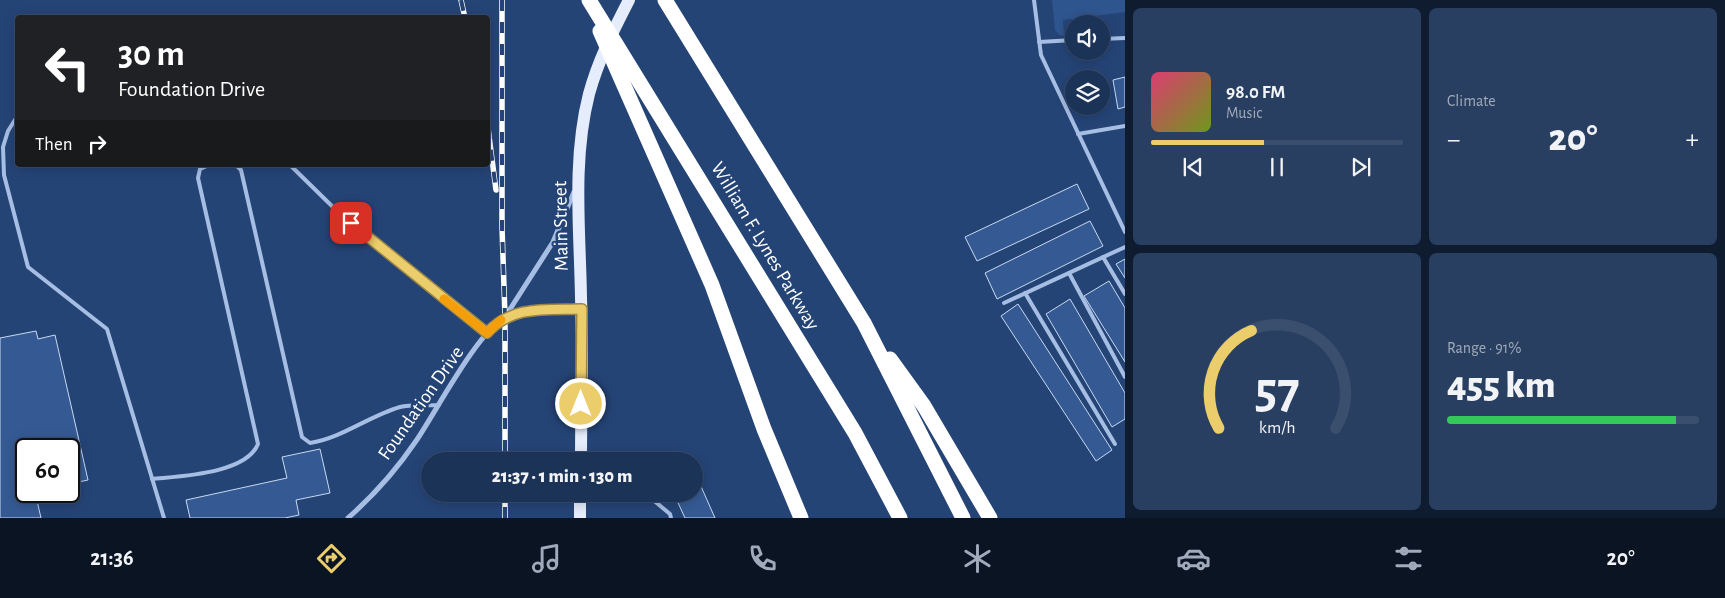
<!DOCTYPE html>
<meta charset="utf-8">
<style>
:root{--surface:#1c3358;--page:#293f61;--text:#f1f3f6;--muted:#a0aaba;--line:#3a4e6e;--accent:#eccd6b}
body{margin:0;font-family:"Alegreya Sans",sans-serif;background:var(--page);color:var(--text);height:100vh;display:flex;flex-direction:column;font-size:19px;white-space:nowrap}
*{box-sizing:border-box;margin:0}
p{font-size:16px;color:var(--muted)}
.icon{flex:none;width:28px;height:28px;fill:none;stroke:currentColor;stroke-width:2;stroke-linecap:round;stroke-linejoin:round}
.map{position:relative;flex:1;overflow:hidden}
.panel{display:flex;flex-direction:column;gap:8px;padding:8px;background:#0f1c30;width:600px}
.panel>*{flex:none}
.guide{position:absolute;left:15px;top:15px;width:475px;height:152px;border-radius:5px;box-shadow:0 2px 12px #0003,0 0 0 1px var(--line);background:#202124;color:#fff;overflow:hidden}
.buttons{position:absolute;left:1065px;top:15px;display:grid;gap:10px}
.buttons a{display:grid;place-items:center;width:45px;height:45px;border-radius:50%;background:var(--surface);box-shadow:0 2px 12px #0003,0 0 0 1px var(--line);font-size:25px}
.speed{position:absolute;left:15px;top:438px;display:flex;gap:10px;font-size:25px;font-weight:700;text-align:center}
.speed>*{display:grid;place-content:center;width:65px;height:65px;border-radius:50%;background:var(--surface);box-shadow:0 2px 12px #0003,0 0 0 1px var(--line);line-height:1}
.speed .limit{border:2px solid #111;border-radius:8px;background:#fff;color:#111}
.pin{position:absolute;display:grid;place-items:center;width:42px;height:42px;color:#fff;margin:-21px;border-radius:10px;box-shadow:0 2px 8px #0006}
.me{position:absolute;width:55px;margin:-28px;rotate:0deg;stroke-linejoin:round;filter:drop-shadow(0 0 4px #0008)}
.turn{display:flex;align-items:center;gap:18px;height:105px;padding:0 20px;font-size:22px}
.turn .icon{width:65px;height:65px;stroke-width:2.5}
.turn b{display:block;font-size:35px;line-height:42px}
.then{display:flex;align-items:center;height:48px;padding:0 20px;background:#0003;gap:10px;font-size:19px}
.big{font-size:38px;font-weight:800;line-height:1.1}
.panel .tile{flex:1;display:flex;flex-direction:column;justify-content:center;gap:8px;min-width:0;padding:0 18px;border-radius:8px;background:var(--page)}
.panel .dial{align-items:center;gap:0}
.dial svg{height:130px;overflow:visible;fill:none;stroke:var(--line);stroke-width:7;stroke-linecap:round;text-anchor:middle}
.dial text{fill:var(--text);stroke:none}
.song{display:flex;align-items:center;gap:15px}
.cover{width:60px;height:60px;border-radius:8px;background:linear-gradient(135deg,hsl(340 70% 55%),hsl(80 70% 35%))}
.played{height:5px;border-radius:2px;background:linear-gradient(90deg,var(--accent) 45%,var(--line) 45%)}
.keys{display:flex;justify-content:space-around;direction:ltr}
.heat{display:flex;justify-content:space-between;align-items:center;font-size:28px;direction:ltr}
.charge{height:8px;border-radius:4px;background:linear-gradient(90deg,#34c759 91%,var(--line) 0)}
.panel .tiles{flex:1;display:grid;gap:8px;grid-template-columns:repeat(2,1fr)}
.trip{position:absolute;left:421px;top:452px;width:282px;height:50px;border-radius:25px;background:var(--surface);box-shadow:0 2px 12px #0003,0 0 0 1px var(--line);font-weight:800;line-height:50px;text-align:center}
.menu{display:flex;height:80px;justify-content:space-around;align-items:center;background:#0b1423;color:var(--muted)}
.menu .icon{width:35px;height:35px}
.menu .selected{color:var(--accent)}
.menu b{font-size:22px;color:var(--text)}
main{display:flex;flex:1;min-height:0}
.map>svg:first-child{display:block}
</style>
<main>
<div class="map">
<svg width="1125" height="518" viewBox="0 0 1125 518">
<rect width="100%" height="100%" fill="#254476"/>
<!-- green -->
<path fill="#2f558e" d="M1052 0H1125V12L1063 20 1064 36 1059 35 1055 30Z"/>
<!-- building -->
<g fill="#355a93" stroke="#c8d9f2">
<path d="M1125 77V107L1118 109 1113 80Z"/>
<path d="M1077 184 1089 209 977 261 965 237Z"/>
<path d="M1090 221 1103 246 997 299 985 273Z"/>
<path d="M1125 259V278L1116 264Z"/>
<path d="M1109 281 1125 308V362L1084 296Z"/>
<path d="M1070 299 1125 393V419L1112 427 1046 314Z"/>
<path d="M1018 304 1112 450 1096 461 1001 316Z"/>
<path d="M36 331 38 339 55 335 88 480 69 484V449H26V491H38L35 492 41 518H0V338Z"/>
<path d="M320 449 330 493 296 500 299 515 285 518H190L186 500 287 478 282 457Z"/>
<path d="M695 475H696L715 518H685L674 494H695Z"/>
</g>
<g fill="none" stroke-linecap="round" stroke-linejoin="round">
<!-- lane -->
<g stroke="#a6bee3" stroke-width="4">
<path d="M1034 0 1041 55 1125 232"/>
<path d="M1101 39 1125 38"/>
<path d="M1039 42 1074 40"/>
<path d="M18 115 8 131 3 147 4 175 28 267 107 329 164 518"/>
<path d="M1078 134 1125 126"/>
<path d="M236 165 241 170 302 437 310 443C342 438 369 416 400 407 412 404 426 406 439 405"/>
<path d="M290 165 336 210 487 333"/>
<path d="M1103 257 1125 294"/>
<path d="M1069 273 1125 377"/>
<path d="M1025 293 1115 444"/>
<path d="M1004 303 1125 247"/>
<path d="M152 479C180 476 246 474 258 444L198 178 200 169 209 165"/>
<path d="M639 494 652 499 670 514 671 518"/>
</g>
<!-- street -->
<g stroke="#a6bee3" stroke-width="5">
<path d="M505 317 553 242 574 192"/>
<path d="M348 518C373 496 397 469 416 441 436 412 478 330 507 316 529 306 558 310 582 309"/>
</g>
<!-- primary -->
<g stroke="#e5ecfc" stroke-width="12">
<path d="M581 461C581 407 583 352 581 298 580 231 572 160 589 94 598 61 613 31 629 0"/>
<path d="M580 518V494"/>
</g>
<!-- highway -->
<g stroke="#fff" stroke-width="15">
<path d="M589 0 855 433 900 518"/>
<path d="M665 0 864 323 963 518"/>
<path d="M600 31 712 285 764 429 801 518"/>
<path d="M890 359 924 406 990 518"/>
</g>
<!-- rail casing -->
<g stroke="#fff" stroke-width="5.5">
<g id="rail">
<path d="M461 0 465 18"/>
<path d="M502 0V227L505 317V461"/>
<path d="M488 128 496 190"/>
<path d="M505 518V494"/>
</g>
</g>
<!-- rail -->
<use href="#rail" stroke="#254476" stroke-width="4" stroke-dasharray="11" stroke-linecap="butt"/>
</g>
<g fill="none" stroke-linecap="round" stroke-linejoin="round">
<!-- route casing -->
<g stroke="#998546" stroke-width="12">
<path id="route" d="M351 223 487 333C512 305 546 310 582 309L581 404"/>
</g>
<!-- route -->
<use href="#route" stroke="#eccd6b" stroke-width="9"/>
<!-- slow -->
<path stroke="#f59e0b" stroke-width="9" d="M444 299 487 333 501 320"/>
</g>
<g text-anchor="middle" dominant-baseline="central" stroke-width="5" stroke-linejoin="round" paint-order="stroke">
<!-- street labels -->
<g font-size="20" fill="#fff" stroke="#254476">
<text transform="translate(561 226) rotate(-91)">Main Street</text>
<text transform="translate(765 246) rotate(59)">William F. Lynes Parkway</text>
<text transform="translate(421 403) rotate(-55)">Foundation Drive</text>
</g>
</g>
</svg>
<div class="buttons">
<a><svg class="icon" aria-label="sound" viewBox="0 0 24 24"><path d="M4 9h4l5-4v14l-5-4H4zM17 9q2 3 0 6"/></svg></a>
<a><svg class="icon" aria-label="layers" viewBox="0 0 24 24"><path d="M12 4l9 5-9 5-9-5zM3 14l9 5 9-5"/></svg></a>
</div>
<div class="speed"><div class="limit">60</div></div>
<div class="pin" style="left:351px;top:223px;background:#d93025"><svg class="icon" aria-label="arrive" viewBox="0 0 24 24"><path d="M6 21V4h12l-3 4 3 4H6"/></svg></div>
<svg class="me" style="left:581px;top:404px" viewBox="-20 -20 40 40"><circle r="17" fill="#eccd6b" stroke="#fff" stroke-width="3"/><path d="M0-11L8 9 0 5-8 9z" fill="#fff"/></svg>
<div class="trip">21:37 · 1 min · 130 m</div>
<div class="guide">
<div class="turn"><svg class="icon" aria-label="left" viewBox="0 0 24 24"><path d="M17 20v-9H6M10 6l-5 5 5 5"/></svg><div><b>30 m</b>Foundation Drive</div></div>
<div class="then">Then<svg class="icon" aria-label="right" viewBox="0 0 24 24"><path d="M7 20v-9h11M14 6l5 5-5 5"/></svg></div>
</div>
</div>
<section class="panel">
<div class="tiles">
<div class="tile">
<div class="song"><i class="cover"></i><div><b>98.0 FM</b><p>Music</p></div></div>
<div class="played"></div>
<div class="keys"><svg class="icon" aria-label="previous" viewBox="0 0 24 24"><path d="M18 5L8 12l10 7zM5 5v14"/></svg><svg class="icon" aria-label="pause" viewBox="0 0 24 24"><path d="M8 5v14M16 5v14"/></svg><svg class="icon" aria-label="next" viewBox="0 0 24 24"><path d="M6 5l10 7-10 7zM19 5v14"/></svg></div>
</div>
<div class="tile"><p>Climate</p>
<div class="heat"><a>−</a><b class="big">20°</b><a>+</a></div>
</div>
<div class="tile dial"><svg viewBox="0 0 100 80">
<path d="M14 69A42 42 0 1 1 86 69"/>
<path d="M14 69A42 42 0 0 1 34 9" stroke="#eccd6b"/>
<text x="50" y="56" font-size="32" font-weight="700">57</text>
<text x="50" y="72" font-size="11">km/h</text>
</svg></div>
<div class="tile"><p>Range · 91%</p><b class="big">455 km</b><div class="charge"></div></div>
</div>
</section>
</main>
<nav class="menu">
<b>21:36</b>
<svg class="icon selected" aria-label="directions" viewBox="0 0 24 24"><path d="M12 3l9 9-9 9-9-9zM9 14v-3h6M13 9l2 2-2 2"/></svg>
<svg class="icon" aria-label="music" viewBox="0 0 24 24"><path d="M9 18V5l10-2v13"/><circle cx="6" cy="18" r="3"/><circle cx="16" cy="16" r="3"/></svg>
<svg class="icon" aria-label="phone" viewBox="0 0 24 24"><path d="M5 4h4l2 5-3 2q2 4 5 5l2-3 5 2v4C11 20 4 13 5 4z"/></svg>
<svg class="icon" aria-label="climate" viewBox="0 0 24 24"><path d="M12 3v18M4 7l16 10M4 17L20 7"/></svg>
<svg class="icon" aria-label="car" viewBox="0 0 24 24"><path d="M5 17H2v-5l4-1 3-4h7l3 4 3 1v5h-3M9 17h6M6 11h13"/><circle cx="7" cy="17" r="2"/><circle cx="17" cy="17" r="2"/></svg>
<svg class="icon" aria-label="filters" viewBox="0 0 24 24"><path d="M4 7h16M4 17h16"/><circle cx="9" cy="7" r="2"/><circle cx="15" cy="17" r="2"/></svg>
<b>20°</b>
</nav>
